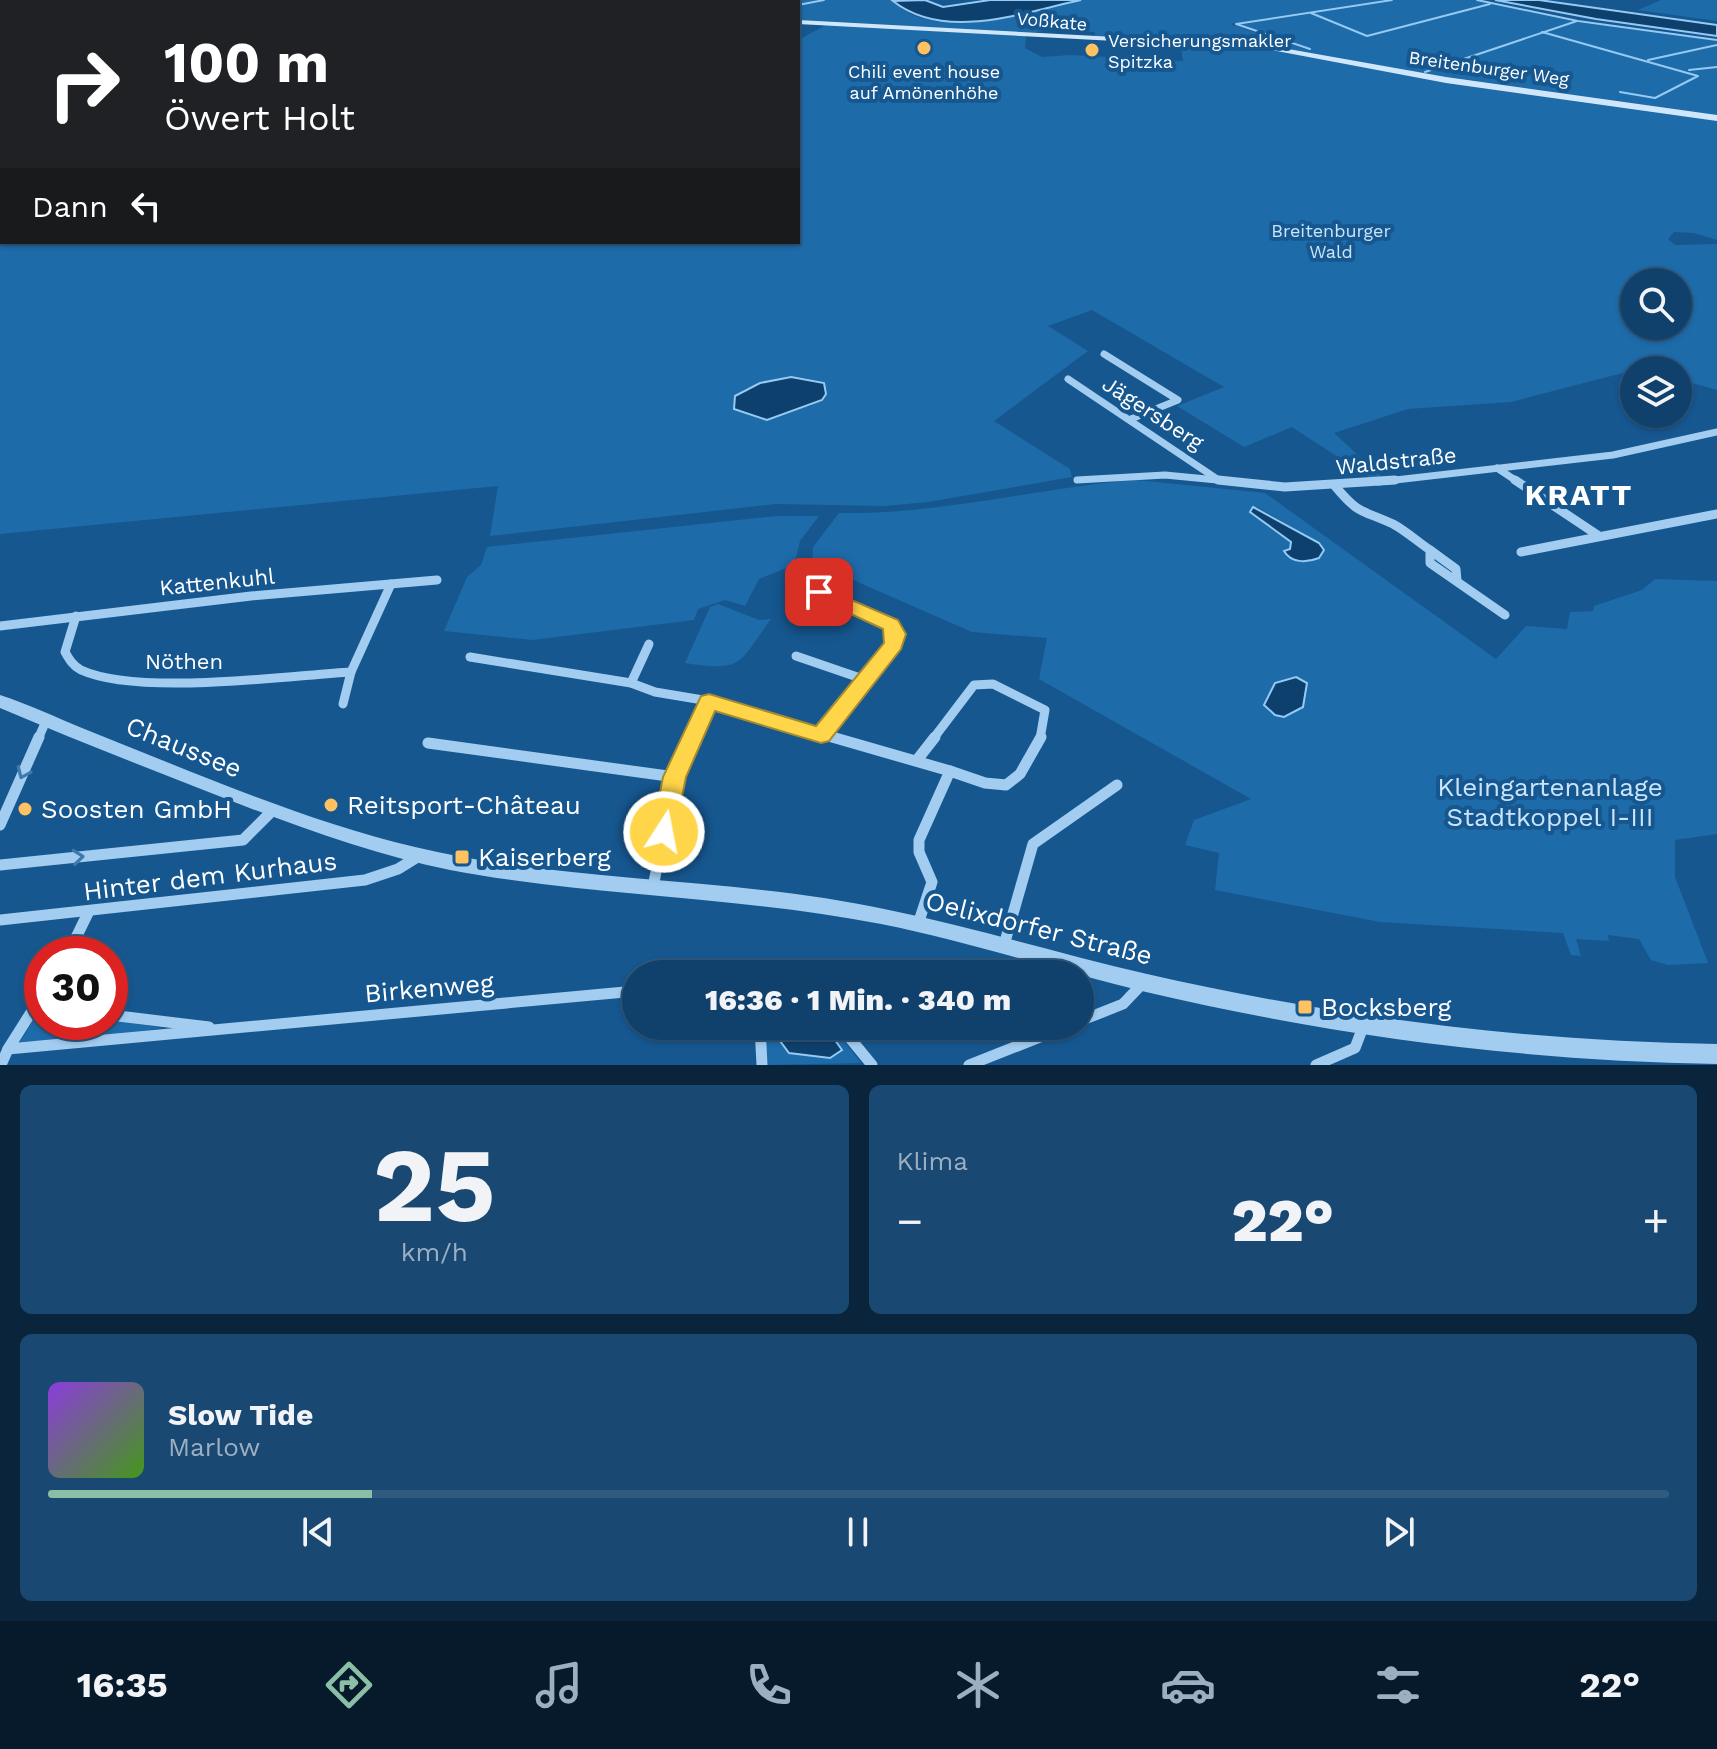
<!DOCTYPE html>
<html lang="de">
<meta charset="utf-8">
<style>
:root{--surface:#10416c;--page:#194872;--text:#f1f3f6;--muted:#9cafc2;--line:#305a7f;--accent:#8abfa5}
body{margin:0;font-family:"Work Sans",sans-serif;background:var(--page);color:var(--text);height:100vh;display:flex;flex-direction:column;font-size:30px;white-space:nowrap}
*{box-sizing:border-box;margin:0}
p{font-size:26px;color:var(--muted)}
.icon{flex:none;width:44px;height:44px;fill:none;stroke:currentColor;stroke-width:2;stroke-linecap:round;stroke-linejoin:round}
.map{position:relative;height:1065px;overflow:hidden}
.panel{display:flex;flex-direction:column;gap:20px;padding:20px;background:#09243b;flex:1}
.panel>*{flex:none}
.top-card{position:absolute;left:0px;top:0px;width:800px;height:244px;box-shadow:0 2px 6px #0004,0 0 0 2px var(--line);background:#202124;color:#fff;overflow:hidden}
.buttons{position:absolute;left:1620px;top:268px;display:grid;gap:16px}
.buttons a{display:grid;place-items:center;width:72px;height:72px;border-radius:50%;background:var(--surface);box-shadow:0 2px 6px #0004,0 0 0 2px var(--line);font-size:40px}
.speed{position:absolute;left:24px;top:936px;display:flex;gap:16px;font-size:40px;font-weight:700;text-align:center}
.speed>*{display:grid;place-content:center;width:104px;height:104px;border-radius:50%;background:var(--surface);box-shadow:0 2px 6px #0004,0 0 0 2px var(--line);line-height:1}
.speed .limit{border:12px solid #d22;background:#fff;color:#111}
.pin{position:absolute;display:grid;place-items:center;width:68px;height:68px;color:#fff;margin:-34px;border-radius:16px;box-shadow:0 4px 12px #0006}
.me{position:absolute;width:88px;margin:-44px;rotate:11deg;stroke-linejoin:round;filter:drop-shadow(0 0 6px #0008)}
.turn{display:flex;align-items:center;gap:28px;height:168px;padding:0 32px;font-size:36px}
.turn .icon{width:104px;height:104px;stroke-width:2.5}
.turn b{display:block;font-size:56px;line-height:68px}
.then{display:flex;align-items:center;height:76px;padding:0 32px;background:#0003;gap:16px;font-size:30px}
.big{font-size:60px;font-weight:800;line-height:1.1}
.panel .tile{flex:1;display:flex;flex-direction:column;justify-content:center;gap:12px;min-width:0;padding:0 28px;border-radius:12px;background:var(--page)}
.panel .dial{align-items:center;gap:0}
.dial b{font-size:104px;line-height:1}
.song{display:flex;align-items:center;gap:24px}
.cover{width:96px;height:96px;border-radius:12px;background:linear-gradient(135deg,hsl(270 70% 55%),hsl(100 70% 35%))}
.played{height:8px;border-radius:4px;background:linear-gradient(90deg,var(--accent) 20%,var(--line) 20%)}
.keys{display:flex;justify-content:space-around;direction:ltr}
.heat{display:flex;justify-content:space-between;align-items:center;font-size:44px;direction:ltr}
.panel .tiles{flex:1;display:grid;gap:20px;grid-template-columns:1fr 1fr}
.tile:last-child{grid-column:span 2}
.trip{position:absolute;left:622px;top:960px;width:472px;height:80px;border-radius:40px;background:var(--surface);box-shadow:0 2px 6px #0004,0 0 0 2px var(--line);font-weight:800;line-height:80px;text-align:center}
.tab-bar{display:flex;height:128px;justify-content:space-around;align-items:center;background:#061a2b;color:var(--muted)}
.tab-bar .icon{width:56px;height:56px}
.tab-bar .active{color:var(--accent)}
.tab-bar b{font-size:36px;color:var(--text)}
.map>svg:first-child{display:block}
</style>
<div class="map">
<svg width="1717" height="1065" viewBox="0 0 1717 1065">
<rect width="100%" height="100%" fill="#165790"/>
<!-- green -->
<g fill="#1e6baa" fill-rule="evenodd">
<path d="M301 0H671L300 2Z"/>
<path d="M694 0H893C928 45 1039 9 1081 0H1384L1230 24 1308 50 1236 24 1395 0H1475L1577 22 1717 40V240L1694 233 1674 232 1668 239 1675 245 1717 244V390L1678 379V370H1634L1511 402 1408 409 1334 433 1384 479 1373 480 1292 427 1244 447 1177 406 1224 387 1092 310 1048 326 1088 351 994 421 1070 469 1072 477 928 502 884 506 776 504 490 536 498 486 0 534V140L2 242H798V40L830 23 798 20V2H692ZM1053 30 1095 32 1094 39 1180 43 1183 61 1070 55 1042 57 1025 48 1026 33ZM1634 282H1678V326H1634ZM776 379 812 406 784 411 735 396 745 389Z"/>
<path d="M1661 0H1717V21L1638 10Z"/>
<path d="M1136 480 1265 493 1496 659 1526 626 1567 629 1570 612 1593 611 1594 606 1642 590 1655 579 1717 581V834L1675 840V877L1708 963 1668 965 1651 960 1639 939 1608 935 1609 941 1576 939 1581 956 1571 955 1563 933 1380 922 1215 890 1219 853 1185 845 1194 820 1251 799 1039 679 1047 638 972 632 812 562 813 547 839 513C939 515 1036 488 1136 480ZM1257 507 1319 543 1324 549 1319 558C1305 560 1293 564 1284 551L1290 549 1291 542 1250 512ZM1294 677 1307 683 1303 707C1285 716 1280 721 1264 705L1275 683Z"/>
<path d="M776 516H819L800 541 794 565 759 579 745 606 725 600 698 609 694 620 533 640 444 631 467 577 481 565 487 547Z"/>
<path d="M718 604 759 620 771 619C738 664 744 672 685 663L710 607Z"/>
<path d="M37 1014H42V1022L110 1020 163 1028 79 1039 20 1042Z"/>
<path d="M763 1026H769L789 1053 829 1058 842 1050 825 1026H832L861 1063 766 1065Z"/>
</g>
<!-- water -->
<g fill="#0e406d" stroke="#94caf3" stroke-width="2">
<path d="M925 0 943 7 990 0H1081C1027 11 946 43 893 1Z"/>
<path d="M1495 0H1539L1717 25V36L1596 19Z"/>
<path d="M791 377 824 383 826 394 822 400 767 420 734 409 735 396 760 383Z"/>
<path d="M1253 507 1319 543 1324 550 1319 558C1306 563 1291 563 1284 551L1290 549 1291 542 1250 512Z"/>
<path d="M1296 677 1307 683 1303 707 1284 717 1275 715 1264 705 1275 683Z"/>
<path d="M769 1026H825L842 1050 830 1058 789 1053Z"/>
</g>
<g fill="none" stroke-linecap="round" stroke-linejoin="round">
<!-- stream -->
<g stroke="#94caf3" stroke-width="2">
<path d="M68 0 71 2"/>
<path d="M155 0 158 2"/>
<path d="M1477 0 1578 21 1717 40"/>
<path d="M464 2 467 0"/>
<path d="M501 2 505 0"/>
<path d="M555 2 558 0"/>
<path d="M590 2 593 0"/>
<path d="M669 2 672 0"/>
<path d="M775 2 779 0"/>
<path d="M798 5 824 0"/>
<path d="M1311 13 1367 36 1490 4"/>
<path d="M1542 32 1698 76 1655 98 1620 92"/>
<path d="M1310 49 1236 24 1392 0"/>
<path d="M1648 60 1717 45"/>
<path d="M1689 70 1717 67"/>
<path d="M1425 72 1577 21"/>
</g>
<!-- minor-far2 -->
<g stroke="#a2cdf0" stroke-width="7">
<path d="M1104 354 1178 400 1131 419"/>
<path d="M1068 379 1217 479"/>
<path d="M1497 468 1518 482"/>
<path d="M1077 480 1165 475 1238 482"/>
<path d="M1378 482 1613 455 1717 432"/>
</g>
<!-- minor-far1 -->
<g stroke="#a2cdf0" stroke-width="9">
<path d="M1218 480 1285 487 1395 480"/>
<path d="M1515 480 1599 536"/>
<path d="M1335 486C1360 516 1361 509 1393 524 1406 531 1418 542 1430 550V563L1505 615"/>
<path d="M1430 550 1456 569 1457 581"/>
<path d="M1521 552 1717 514"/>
<path d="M819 592 891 625 896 634 894 645 821 735"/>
<path d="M76 616 65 652C69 659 73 666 81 670 138 696 285 676 351 672L391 584"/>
<path d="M0 626 251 596 437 580"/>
<path d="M796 656 866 680"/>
<path d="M470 657 631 683 655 692 709 701"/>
<path d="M631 683 649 644"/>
<path d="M343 704 351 672"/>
<path d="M38 739 46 721"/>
<path d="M692 739 709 701 839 739"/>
<path d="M933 739 974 685 993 684 1045 710 1040 739"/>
</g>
<!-- minor -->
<g stroke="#a2cdf0" stroke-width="11">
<path d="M832 737 950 771 919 840V852L932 882 918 924"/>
<path d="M428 743 675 777"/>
<path d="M917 760 935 737"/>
<path d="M950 771 985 783 1006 785 1020 774 1041 737"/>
<path d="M0 825 39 737"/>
<path d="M0 865 243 840 273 810"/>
<path d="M653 887 675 777 693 737"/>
<path d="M0 920 365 880 398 869 419 856"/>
<path d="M1004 945 1033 844 1117 785"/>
<path d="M68 954 88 913"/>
<path d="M42 995 8 1049 636 991"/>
<path d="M110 1015 209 1027"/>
<path d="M1080 1021 1123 1004 1143 983"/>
<path d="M760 1026 762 1065"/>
<path d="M840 1026 872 1065"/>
<path d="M1 1065 8 1049"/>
<path d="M969 1065 1068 1026"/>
<path d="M1316 1065 1355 1048 1363 1027"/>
</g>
<!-- tertiary -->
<g fill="#a2cdf0" fill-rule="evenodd">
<path d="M0 39H2L0 44Z"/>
<path d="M0 695C28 704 55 717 82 728 191 771 301 820 415 847 571 884 733 876 889 910 976 928 1061 954 1147 974 1335 1017 1524 1041 1717 1044V1064C1524 1061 1334 1036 1146 992 1058 971 971 942 881 924 739 896 592 897 450 870 366 853 285 822 206 791 137 764 68 737 0 708Z"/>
</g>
<!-- secondary -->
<g fill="#d0e7fb" fill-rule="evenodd">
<path d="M293 0H301L292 2Z"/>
<path d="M798 20 1266 45 1446 77 1717 115V121L1446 83 1266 49 798 24Z"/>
</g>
</g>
<!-- one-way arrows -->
<defs><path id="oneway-chevron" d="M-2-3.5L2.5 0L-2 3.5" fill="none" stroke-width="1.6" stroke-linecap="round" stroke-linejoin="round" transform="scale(2)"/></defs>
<g stroke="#407aad">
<use href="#oneway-chevron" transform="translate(23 773) rotate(114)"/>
<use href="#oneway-chevron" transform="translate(78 857) rotate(-6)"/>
</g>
<!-- route -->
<path fill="#ffd54a" stroke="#a68a30" stroke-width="2" d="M819 586 898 620 906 634 901 649 829 741 821 743 715 711 686 777 675 832 672 838H655L652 832 663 777 701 696 709 694 816 726 884 643 883 629 812 596 809 592Z"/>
<!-- markers -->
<g fill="#ffc261" stroke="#165790" stroke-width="3">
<circle cx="924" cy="48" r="8"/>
<circle cx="1092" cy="50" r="8"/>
<circle cx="331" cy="805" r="8"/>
<circle cx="25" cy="809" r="8"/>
<rect x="454" y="849" width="16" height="16" rx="4"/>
<rect x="1297" y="999" width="16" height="16" rx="4"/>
</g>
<g text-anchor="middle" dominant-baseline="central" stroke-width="8" stroke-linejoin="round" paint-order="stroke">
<!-- far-street labels -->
<g font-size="18" fill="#fff" stroke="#165790">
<text transform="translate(1052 21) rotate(5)">Voßkate</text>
<text transform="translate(1489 68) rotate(8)">Breitenburger Weg</text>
</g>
<!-- far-poi labels -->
<g font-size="18" fill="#fff" stroke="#165790" text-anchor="start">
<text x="1108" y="40">Versicherungsmakler<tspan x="1108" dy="21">Spitzka</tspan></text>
<text x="924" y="71" text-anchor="middle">Chili event house<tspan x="924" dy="21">auf Amönenhöhe</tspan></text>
</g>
<!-- far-park labels -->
<g font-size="18" fill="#c9e5fc" stroke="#165790">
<text x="1331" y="230">Breitenburger<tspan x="1331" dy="21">Wald</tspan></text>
</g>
<!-- street labels -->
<g font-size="22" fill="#fff" stroke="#165790">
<text transform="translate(1153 413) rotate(33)">Jägersberg</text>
<text transform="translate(1396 461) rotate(-6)">Waldstraße</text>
<text transform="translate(217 582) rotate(-6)">Kattenkuhl</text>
<text x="184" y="661">Nöthen</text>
</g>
<!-- near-street labels -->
<g font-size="26" fill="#fff" stroke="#165790">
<text transform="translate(184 747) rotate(22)">Chaussee</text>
<text transform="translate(210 876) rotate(-7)">Hinter dem Kurhaus</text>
<text transform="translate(1039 928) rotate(14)">Oelixdorfer Straße</text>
<text transform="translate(429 988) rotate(-5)">Birkenweg</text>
</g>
<!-- near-park labels -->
<g font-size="26" fill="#c9e5fc" stroke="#165790">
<text x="1550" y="787">Kleingartenanlage<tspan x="1550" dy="30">Stadtkoppel I-III</tspan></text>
</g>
<!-- near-poi labels -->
<g font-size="26" fill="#fff" stroke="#165790" text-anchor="start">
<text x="347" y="805">Reitsport-Château</text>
<text x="41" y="809">Soosten GmbH</text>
<text x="478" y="857">Kaiserberg</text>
<text x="1321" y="1007">Bocksberg</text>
</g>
<!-- district labels -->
<g font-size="30" font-weight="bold" letter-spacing="2" fill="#fff" stroke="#165790">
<text x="1579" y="494">KRATT</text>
</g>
</g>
</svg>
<div class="buttons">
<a><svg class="icon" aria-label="search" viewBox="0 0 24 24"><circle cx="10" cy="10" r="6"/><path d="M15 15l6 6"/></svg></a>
<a><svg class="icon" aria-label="layers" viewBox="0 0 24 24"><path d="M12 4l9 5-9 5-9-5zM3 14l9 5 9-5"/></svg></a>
</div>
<div class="speed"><div class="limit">30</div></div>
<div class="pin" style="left:819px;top:592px;background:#d93025"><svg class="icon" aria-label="arrive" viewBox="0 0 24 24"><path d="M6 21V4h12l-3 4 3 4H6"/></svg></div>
<svg class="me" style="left:664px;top:832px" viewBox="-20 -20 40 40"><circle r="17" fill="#ffd54a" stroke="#fff" stroke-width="3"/><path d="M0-11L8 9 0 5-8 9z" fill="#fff"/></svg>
<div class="trip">16:36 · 1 Min. · 340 m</div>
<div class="top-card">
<div class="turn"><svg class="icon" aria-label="right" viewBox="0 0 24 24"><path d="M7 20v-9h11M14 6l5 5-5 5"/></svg><div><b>100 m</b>Öwert Holt</div></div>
<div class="then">Dann<svg class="icon" aria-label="left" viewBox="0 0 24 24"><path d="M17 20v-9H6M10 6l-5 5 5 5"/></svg></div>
</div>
</div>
<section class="panel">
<div class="tiles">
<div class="tile dial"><b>25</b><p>km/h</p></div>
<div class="tile"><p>Klima</p>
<div class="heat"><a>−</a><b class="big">22°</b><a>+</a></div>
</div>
<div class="tile">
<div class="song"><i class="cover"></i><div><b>Slow Tide</b><p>Marlow</p></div></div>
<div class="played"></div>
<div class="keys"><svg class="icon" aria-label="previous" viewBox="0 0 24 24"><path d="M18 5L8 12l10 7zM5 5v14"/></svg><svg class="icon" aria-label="pause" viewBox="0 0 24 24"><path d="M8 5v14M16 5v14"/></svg><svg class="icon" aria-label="next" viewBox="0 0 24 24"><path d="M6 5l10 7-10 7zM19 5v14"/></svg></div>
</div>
</div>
</section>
<nav class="tab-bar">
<b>16:35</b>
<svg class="icon active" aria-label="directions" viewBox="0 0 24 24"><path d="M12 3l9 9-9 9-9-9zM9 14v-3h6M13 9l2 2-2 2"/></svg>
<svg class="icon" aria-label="music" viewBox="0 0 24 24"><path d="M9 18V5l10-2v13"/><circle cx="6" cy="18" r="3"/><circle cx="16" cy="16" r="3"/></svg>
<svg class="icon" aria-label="phone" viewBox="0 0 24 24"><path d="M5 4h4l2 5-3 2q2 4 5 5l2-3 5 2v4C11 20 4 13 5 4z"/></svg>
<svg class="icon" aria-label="climate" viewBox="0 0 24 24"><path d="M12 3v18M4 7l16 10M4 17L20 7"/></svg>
<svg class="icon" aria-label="car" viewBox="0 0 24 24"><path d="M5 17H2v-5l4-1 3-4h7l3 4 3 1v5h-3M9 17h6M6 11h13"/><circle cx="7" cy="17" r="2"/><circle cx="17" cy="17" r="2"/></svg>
<svg class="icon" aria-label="filters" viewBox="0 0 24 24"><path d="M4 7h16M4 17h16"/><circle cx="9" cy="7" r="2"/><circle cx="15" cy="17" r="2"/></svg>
<b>22°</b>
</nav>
